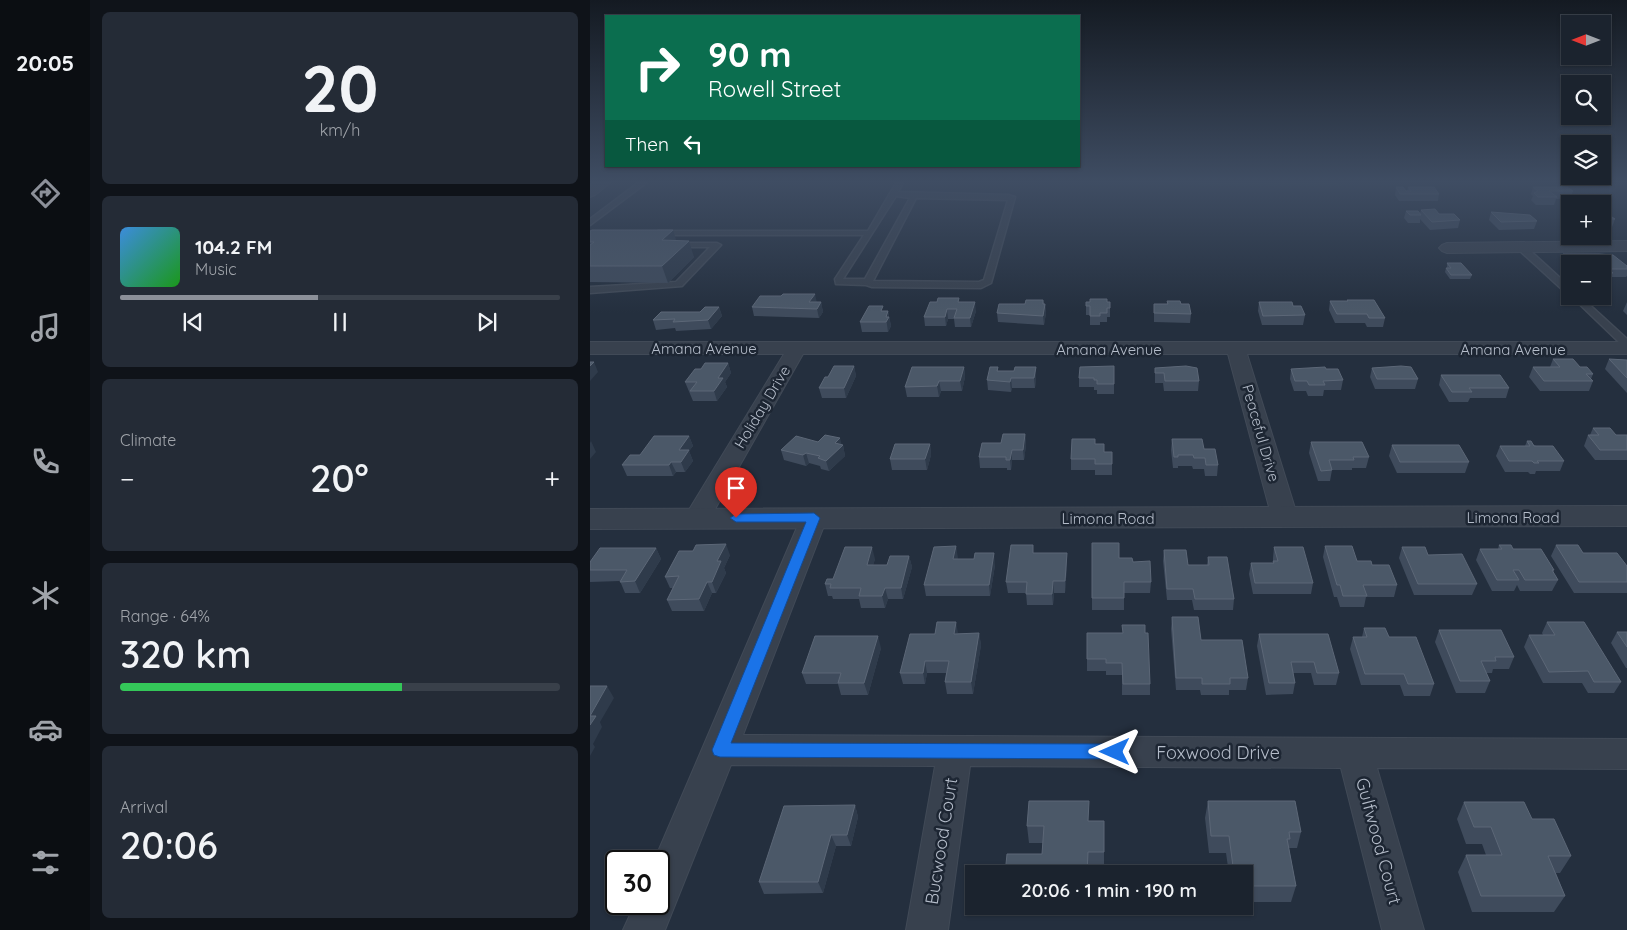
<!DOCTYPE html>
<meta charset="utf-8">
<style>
:root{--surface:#1b232e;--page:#242b36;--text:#f1f3f6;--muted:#a0a4aa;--line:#39404a;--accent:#8c9099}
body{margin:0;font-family:Quicksand,sans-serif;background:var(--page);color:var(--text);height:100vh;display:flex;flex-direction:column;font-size:19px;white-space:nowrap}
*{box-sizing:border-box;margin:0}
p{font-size:16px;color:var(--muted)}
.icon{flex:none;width:28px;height:28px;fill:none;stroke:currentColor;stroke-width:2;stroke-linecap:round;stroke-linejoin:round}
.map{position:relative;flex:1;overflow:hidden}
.sheet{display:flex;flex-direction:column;gap:12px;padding:12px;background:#0f1319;width:500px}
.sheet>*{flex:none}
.banner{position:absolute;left:15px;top:15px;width:475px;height:152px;border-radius:0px;box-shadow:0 1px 4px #0004,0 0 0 1px var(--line);background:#0b6e4f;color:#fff;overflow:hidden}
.needle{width:32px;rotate:270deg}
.controls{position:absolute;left:971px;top:15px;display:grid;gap:10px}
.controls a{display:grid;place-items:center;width:50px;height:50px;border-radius:0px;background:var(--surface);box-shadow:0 1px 4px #0004,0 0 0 1px var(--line);font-size:25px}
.speed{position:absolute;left:15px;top:850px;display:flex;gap:10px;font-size:25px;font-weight:700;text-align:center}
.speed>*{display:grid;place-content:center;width:65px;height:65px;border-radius:50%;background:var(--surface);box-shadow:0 1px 4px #0004,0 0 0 1px var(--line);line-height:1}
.speed .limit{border:2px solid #111;border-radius:8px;background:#fff;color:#111}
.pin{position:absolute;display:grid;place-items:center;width:42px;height:42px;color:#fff;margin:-51px -21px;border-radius:50% 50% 50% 0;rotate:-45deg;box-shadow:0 0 5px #0007}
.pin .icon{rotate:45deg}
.me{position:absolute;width:55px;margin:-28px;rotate:270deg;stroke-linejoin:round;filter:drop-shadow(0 0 4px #0008)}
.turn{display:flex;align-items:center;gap:18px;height:105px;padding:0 20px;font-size:22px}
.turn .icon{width:65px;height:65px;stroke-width:2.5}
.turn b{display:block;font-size:35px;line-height:42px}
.then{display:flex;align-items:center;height:48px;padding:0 20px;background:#0003;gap:10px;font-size:19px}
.big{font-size:38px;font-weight:600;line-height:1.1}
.sheet .card{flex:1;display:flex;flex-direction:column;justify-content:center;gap:8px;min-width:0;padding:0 18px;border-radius:8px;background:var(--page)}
.sheet .dial{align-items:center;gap:0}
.dial b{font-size:65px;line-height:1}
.song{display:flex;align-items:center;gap:15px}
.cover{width:60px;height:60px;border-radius:8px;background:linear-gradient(135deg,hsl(210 70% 55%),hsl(120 70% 35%))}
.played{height:5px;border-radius:2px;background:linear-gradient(90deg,var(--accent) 45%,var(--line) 45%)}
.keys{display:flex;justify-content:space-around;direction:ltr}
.heat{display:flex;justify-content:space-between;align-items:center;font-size:28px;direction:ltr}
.charge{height:8px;border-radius:4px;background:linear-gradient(90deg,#34c759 64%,var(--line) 0)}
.trip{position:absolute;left:375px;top:865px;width:288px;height:50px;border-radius:0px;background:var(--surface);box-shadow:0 1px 4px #0004,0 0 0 1px var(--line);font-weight:600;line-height:50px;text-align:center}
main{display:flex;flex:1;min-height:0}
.tabs{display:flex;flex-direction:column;width:90px;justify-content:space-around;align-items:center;background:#0b0e12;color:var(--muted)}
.tabs .icon{width:35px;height:35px}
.tabs .active{color:var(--accent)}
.tabs b{font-size:22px;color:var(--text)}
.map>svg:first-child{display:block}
</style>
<main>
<nav class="tabs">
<b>20:05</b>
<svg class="icon active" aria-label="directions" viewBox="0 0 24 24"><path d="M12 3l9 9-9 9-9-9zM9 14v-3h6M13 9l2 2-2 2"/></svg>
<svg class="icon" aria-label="music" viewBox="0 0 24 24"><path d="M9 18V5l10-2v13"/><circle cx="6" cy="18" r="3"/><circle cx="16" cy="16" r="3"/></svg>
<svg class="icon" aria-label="phone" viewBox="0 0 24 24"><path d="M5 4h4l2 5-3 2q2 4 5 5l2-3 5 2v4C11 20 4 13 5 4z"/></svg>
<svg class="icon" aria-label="climate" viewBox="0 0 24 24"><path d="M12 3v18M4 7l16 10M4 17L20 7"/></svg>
<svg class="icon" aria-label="car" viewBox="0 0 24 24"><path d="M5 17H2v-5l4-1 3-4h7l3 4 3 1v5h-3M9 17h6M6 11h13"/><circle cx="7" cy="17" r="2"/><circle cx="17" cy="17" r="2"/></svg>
<svg class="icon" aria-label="filters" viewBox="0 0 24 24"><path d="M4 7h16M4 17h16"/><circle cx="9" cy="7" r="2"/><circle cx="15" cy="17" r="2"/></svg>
</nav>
<section class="sheet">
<div class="card dial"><b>20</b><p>km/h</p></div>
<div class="card">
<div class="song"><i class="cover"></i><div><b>104.2 FM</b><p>Music</p></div></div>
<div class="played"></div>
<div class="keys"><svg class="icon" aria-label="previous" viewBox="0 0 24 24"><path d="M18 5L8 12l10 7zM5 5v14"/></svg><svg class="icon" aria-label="pause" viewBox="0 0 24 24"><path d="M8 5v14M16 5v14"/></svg><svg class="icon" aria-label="next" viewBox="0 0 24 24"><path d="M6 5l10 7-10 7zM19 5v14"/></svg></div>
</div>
<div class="card"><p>Climate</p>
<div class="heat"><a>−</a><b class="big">20°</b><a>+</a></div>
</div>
<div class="card"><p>Range · 64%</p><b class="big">320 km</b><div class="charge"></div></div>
<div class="card"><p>Arrival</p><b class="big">20:06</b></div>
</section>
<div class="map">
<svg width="1037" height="930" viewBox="0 0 1037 930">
<rect width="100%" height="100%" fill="#242f3e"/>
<!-- green -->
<path fill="#263c3f" d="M608 183H749L751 186H609Z"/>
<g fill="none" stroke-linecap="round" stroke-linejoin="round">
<!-- service casing -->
<g stroke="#414a57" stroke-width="3">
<g id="service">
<path d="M48 183H56L0 225V219Z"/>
<path d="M306 183H313L308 192 418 195 425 197 401 283 391 288 282 287 276 285 246 284 245 279 274 235H68L64 233 68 231H278ZM306 196 320 198 275 279H253ZM326 198 418 200 394 280 389 282 283 281Z"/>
<path d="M81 243H127L131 245 92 286 0 293V287L86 282 120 247H84L80 245Z"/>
<path d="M929 246H935L980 287V295L977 294 929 250Z"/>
<path d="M980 295 990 296 1037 339V347L1033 346Z"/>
</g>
</g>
<!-- minor casing -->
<g stroke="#414a57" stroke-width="2">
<g id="minor">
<path d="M1037 241V251L857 253 852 251 849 248 852 245 857 243Z"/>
<path d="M0 342H1037V354H657L708 518 704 524 695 526 686 524 682 518 638 354H213L120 518 116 524 107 526 98 524 94 518 194 354H0Z"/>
<path d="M224 510 233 512 237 518 153 735 1037 739V769L787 768 834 930H792L751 768 380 766 358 930H316L345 766 141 765 75 930H33L45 904H69V861H64L211 518 215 512Z"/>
</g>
</g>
<!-- tertiary casing -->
<g stroke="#414a57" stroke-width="2">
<g id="tertiary">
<path d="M3 183H20L5 195 0 197V185Z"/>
<path d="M1037 506V526L0 529V509Z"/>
</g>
</g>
<!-- service -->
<use href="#service" fill="#38414e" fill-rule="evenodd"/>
<!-- minor -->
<use href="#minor" fill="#38414e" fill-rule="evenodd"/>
<!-- tertiary -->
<use href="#tertiary" fill="#38414e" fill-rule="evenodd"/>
</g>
<!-- wall -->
<g fill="#3f4b5c">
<path d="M806 187 816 191H817L818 187 849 194 848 201H809L805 195Z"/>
<path d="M943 187 983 191 980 199H966L964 205H946L941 200 943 196 941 194Z"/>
<path d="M831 210 849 214 870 220 868 228 840 230 830 219V223H818L814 218 816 211 830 213Z"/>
<path d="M901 212 947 221 944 229 909 230 899 220Z"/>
<path d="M1012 213 1025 219 1022 227H1020L1019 230H1012Z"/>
<path d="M0 231 87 240 104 257 78 283 0 282Z"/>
<path d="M973 254 1037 266V276L1036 277H1022L1020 282H1012V264H980V272L970 263Z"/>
<path d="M857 263 882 275 880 279H860L855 272 856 268H857Z"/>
<path d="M453 300 454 304H455L456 313 454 325 408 322 407 313 435 304Z"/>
<path d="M757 300 795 318 793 327H777L775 323H745L739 310 740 301H757Z"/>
<path d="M577 301 591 304 601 314 600 323 564 322V304H577Z"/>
<path d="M231 302 233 312 229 318 164 316 162 307Z"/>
<path d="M369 302 386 311 381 327H365L364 319H358L356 326H335L334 317Z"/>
<path d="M496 302H520V317H517V322H510V325H500V315H496Z"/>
<path d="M669 302 703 306 715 315 713 325H672L668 311Z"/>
<path d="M1037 302V315L1033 311Z"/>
<path d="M129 307 132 316 121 329 86 331 85 328 66 330 63 320 110 312Z"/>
<path d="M294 311H298L301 326 298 332H272L270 322Z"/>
<path d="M963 359 990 367 1003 374 1001 379 1003 381 999 391H950L939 377 943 367H960Z"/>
<path d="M1019 359 1037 360V393L1015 369Z"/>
<path d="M138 363 141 373 135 382 137 387 127 401H103L95 382 111 369Z"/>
<path d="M264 366 266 376 256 398H232L229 388 238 377Z"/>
<path d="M524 366V394H507V390H504V387H489V378Z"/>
<path d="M374 367 375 377 372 391H351L349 397H317L315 387Z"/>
<path d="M408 367V371H424L446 367V377L445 388H422L421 392 398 390 397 380Z"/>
<path d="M565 368 609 381 608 391H574L573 383H565Z"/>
<path d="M782 368 828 379 825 389H785L780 377Z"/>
<path d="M701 369H736L753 380 751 390H734L733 396H718L716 391H704L700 379Z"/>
<path d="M851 375 919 388 916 398H880L878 402H859L849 385Z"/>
<path d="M1003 428 1026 435H1037V460H1005L994 446 998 435H1000Z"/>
<path d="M435 434 436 445 434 460H422L421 470H417V468H390L389 457 411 443Z"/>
<path d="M99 436 103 446 99 451 103 461 95 472H86L83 476H37L32 465Z"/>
<path d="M582 439 614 449 628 465 627 476H615L614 469H603L602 466H588V468H583L581 450Z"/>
<path d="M937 441 974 461 970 471H946L945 474H940L938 472H915L906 456 910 446H935Z"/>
<path d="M228 442 253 445 255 456 239 471 231 469 230 466 219 463 216 466 194 460 191 450Z"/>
<path d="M721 442 779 457 776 468H762V470H742L740 481H728L719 453Z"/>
<path d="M340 444 341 455 337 470H302L300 459Z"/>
<path d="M505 444 514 452H522V475H505V470H481V459Z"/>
<path d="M802 445 879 462 875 473H807L799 456Z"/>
<path d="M502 543 529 558 543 562 561 582 560 593H534V610H502Z"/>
<path d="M909 545 923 549 964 570 963 573 968 580 962 591H930L927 585 924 591H902L886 560 890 549H908Z"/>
<path d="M966 545 993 553 1037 566V593H984L961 556Z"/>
<path d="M366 546 367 559 405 565 400 596H336L334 585Z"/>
<path d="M735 546 767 561 782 565 807 585 804 597H776L774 607H750L747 597H744L733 557Z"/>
<path d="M684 547 723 583 721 594H663L659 574 661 563H683V558Z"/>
<path d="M812 547 838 555 887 584 882 595H824L809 558Z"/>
<path d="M66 548 71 559 50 593H35L30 581 0 582V562Z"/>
<path d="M574 550 598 565H617L618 557 644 599 643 610H604L602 600H577L573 561Z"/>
<path d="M444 553 477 564 475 593H464L463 605H437L436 593H418L416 582Z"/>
<path d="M140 555 134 568 136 573 126 593H122L114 611H82L77 600 83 588H80L75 577Z"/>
<path d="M319 556 322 567 313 599H298L295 608H271L269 599H243L242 596H238L235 584 243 579 285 559 283 565H297Z"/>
<path d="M582 617 658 678 656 690H639V695H611L610 690H586L581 629Z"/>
<path d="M957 622 1031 682 1024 693H998L992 683H953L934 647 939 635H953L952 633Z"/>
<path d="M774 628 799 637 844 684 840 696H814L810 685H771L760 649 763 637H772Z"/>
<path d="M849 630 924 657 919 669H903L902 673H896L900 681 895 693H866L845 642Z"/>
<path d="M1027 632H1037V668H1036L1021 643Z"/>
<path d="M389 633 391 645 383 694H357L355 682 356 673H337L335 684H313L310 673 368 634Z"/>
<path d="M497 633 560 684V695H532V675H516V671H497Z"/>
<path d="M669 634 749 673 746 685H724L721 673H703L705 683 703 694 676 695 667 646Z"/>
<path d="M291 648 278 695H251L248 684H216L212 673Z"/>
<path d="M618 801 711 832 707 848H699L706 886 701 902H654V874H639L636 853H619L615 818Z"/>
<path d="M874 802 942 819 981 856 970 873H966L975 896 964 912H882L868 872 876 855H896L892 844H876L867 819Z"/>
<path d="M265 805 268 817 261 846H246L233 893 174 894 169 882Z"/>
<path d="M499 821H514V869H498V874H415L452 854 453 843H439L437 826Z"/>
<path d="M414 906H498L497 911H415Z"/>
</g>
<!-- shaded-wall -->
<g fill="#2f3b4b">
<path d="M83 230 88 246 72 240Z"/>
<path d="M99 241 104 257 78 283 72 266Z"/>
<path d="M225 294 227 303 219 302Z"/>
<path d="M231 302 233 312 229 318 227 309Z"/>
<path d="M385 302 386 311 381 327 380 318Z"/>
<path d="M455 304 456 313 454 325 453 316Z"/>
<path d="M129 307 132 316 121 329 118 320Z"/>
<path d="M357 309 358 319 356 326 355 317Z"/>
<path d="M298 311 301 326 298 332 296 317Z"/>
<path d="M4 362 8 372 0 381V366Z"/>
<path d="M138 363 141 373 135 382 137 387 127 401 124 391 128 378Z"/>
<path d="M264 366 266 376 256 398 254 388Z"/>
<path d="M374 367 375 377 372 391 370 381Z"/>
<path d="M446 367V377L445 388 444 378Z"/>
<path d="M421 378 422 388 421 392 420 382Z"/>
<path d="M349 381 351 391 349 397 347 386Z"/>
<path d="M435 434 436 445 434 460 433 450Z"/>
<path d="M99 436 103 446 99 451 103 461 95 472 91 462 89 450Z"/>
<path d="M250 438 252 446 253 445 255 456 239 471 236 461 245 443Z"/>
<path d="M1 441 6 452 0 459V443Z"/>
<path d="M340 444 341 455 337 470 335 459Z"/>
<path d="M422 450V460L421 470 420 460Z"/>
<path d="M216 453 219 463 216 466 213 455Z"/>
<path d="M81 462 86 472 83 476 79 465Z"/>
<path d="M136 544 140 555 134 568 136 573 126 593 122 582 127 561Z"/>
<path d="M366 546 368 558 365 570 363 559Z"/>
<path d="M282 547 285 559 280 576 277 565Z"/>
<path d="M66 548 71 559 50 593 45 581Z"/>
<path d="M404 553 405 565 400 596 399 585Z"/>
<path d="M477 553V564L475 593V581Z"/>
<path d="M319 556 322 567 313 599 311 588Z"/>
<path d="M463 581 464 593 463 605 462 594Z"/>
<path d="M117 582 122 593 114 611 109 599Z"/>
<path d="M295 588 298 599 295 608 292 596Z"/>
<path d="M366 622 368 633 364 634Z"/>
<path d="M389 633 391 645 383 694 381 682Z"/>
<path d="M288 636 291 648 278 695 274 683Z"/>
<path d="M335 661 337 673 335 684 333 673Z"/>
<path d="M17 686 24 698 10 722 12 727 3 744 5 747 0 756V716Z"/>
<path d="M265 805 268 817 261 846 257 835Z"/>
<path d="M241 835 246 846 233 893 228 882Z"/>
</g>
<!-- building -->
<g fill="#4b5868" stroke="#5c6777">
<path d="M806 187H813L816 191H821L818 187H844L849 194H810Z"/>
<path d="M943 187H977L983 191H959L967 197H948L944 193 948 191Z"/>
<path d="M845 209 849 214H864L870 220 842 222 831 210Z"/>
<path d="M816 211H828L831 215H820Z"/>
<path d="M901 212 940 215 947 221 911 222Z"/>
<path d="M1012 213H1016L1025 219H1019L1022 222H1012Z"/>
<path d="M2 230H83L72 240 99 241 72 266H0V245L4 242H0V231Z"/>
<path d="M973 254H1009L1023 255 1037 266V269H1018L1023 273H1015L1012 271V264L983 263Z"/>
<path d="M857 263H871L882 275H861L856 268H861Z"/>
<path d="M193 294H225L219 302H231L227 309 162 307 170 296H191Z"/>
<path d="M348 298H369L368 302H385L380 318H364L367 309H357L355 317H334L340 302H347Z"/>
<path d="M500 299H517V302H520V308H517V313H510V316H500V306H496V302H500Z"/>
<path d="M436 300H453V304H455L453 316 407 313 409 304H435Z"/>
<path d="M757 300H784L795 318H779L777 314H747L740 301H758Z"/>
<path d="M577 301H590L591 304H599L601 314 564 313V304H578Z"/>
<path d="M669 302H702L703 306H711L715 315 673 316Z"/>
<path d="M279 306H293L291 311H298L296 317H299L296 322H270Z"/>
<path d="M115 307H129L118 320 83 322 85 319 63 320 71 312H110Z"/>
<path d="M963 359H983L990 367H997L1003 374H996L1003 381H954L943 367H970Z"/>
<path d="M1019 359 1037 360V378Z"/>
<path d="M0 362H4L0 366Z"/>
<path d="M115 363H138L128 378H133L124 391H100L107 382H95L105 369H111Z"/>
<path d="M244 366H264L254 388H229L235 377H238Z"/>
<path d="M524 366V384H507V380H504V378H489L490 367Z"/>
<path d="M596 366 607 368 609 381H575L574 373H565V368Z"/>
<path d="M811 366 821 367 828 379H787L782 368Z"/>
<path d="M322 367H374L370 381H349L347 386 315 387Z"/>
<path d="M400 367H408L407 371H424L425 367H446L444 378H421L420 382 397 380Z"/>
<path d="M735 367 736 369H748L753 380 733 381 735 385H719L717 381H705L701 369Z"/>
<path d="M851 375H910L919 388H879L882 392H862Z"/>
<path d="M1003 428H1020L1026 435H1037V450H1010L998 435H1009Z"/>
<path d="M413 434H435L433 450H422L420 460H416V457H389L392 443H411Z"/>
<path d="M235 435 250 438 245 443 253 445 236 461 228 458 230 456 216 453 213 455 191 450 206 436 228 442Z"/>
<path d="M64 436H99L89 450H99L91 462H81L79 465H32L40 455H50Z"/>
<path d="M482 439H505V444H514V452H522V464H505V459H481Z"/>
<path d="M582 439H612L614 449H625L628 465H616L615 458H604L603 455H588V457H584Z"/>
<path d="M937 441H941L944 446H963L974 461H947L949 463H944L942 461H919L910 446H940Z"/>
<path d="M721 442H772L779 457H763L764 460H739L742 470 731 471Z"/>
<path d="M305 444H340L335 459H300Z"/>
<path d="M802 445H869L879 462H810Z"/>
<path d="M502 543H529V558H542L543 562 560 561 561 582H534V598H502Z"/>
<path d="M136 544 127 561H131L122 582H117L109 599 77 600 89 576 75 577 89 551H103L106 545Z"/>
<path d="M421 545H443V553H477L475 581H463L462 594H436L437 582H416Z"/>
<path d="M909 545H921L923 549H951L964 570H962L968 580H935L929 570H923L929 580H907L890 549H912Z"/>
<path d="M966 545H988L993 553H1027L1037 566V582H989Z"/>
<path d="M366 546 363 559H384L385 553H404L399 585H334L344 547Z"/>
<path d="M735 546H762L767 561H781L782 565H799L807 585H773L777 596H753L750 585H747Z"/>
<path d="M255 547H282L277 565H297L300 556H319L311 588H295L292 596H269L271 588H240L241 584H235L237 579H243Z"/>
<path d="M684 547H713L723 583H665L661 563H684L683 561H688Z"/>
<path d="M812 547H835L838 555 872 554 887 584H828Z"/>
<path d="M10 548H66L45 581 30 582 37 570H0V562Z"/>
<path d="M574 550H596L598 565H619L618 557H637L644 599H605L603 589H577Z"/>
<path d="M582 617H608L611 640H652L658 678H640V684H612V678H586Z"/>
<path d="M347 622H366L364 634 389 633 381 682H355L359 661H335L333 673H310L320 634H345Z"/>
<path d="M957 622H994L1031 682H1004L998 671 959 672 939 635H965Z"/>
<path d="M532 625H555V633H558L560 684H533L532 663H516V659H497V633H533Z"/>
<path d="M774 628H795L799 637H826L844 684H818L814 674H775L763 637H777Z"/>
<path d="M849 630H911L924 657H905L906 661H891L900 681H870Z"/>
<path d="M1027 632H1037V647Z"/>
<path d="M669 634H738L749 673H727L724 662H701L705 683H679Z"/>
<path d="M225 636H288L274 683H248L251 673H212Z"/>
<path d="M0 686H17L0 716Z"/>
<path d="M0 716H6L0 725Z"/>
<path d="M439 801H499L498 821H514V852H498L497 874H415L417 854H452L454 826H437Z"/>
<path d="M618 801H705L711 832H699L700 839H697L706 886H654V874H644L639 836H621Z"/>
<path d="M874 802H934L942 819H964L981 856H958L975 896H891L876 855H912L901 827H884Z"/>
<path d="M265 805 257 835H241L228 882H169L194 806Z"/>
</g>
<!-- sky -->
<linearGradient id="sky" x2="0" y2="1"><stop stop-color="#141a22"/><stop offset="0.58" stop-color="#3f4d63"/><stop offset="1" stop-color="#3f4d63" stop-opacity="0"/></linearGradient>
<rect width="1037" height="313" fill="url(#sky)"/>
<!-- route -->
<path fill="#1a73e8" stroke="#114b97" d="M224 513 230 518 141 743 525 744 531 747 533 752 531 757 525 759 130 757 124 755 122 750 216 522H146L140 518 146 514Z"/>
<g text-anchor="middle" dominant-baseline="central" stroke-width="5" stroke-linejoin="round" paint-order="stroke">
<!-- street labels -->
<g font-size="15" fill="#b4bcc9" stroke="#1d2633">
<text x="114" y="348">Amana Avenue</text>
<text x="519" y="349">Amana Avenue</text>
<text x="923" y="349">Amana Avenue</text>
<text transform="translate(172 407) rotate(-59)">Holiday Drive</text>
<text transform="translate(671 433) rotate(74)">Peaceful Drive</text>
<text x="923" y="517">Limona Road</text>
<text x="518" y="518">Limona Road</text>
</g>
<!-- near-street labels -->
<g font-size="18" fill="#b4bcc9" stroke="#1d2633">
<text x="628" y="752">Foxwood Drive</text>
<text transform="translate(351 841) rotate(-81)">Bucwood Court</text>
<text transform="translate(789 841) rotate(75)">Gulfwood Court</text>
</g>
</g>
</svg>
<div class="controls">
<a><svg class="needle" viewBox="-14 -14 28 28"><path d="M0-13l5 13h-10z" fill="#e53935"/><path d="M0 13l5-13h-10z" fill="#a0a4aa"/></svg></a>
<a><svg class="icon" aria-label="search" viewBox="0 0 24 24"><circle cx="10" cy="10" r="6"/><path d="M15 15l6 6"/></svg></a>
<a><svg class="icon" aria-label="layers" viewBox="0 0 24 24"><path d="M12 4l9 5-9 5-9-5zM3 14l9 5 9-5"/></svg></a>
<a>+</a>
<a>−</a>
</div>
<div class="speed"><div class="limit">30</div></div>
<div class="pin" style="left:146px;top:518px;background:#d93025"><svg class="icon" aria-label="arrive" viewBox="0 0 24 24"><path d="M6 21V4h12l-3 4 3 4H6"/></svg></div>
<svg class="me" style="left:525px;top:752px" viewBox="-20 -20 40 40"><path d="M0-17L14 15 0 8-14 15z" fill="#1a73e8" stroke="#fff" stroke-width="4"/></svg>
<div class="trip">20:06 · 1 min · 190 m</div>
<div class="banner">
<div class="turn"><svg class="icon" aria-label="right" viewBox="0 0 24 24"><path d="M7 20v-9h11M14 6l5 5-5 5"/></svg><div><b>90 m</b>Rowell Street</div></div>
<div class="then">Then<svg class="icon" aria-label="left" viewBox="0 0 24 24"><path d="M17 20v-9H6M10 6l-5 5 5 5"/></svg></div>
</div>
</div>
</main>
